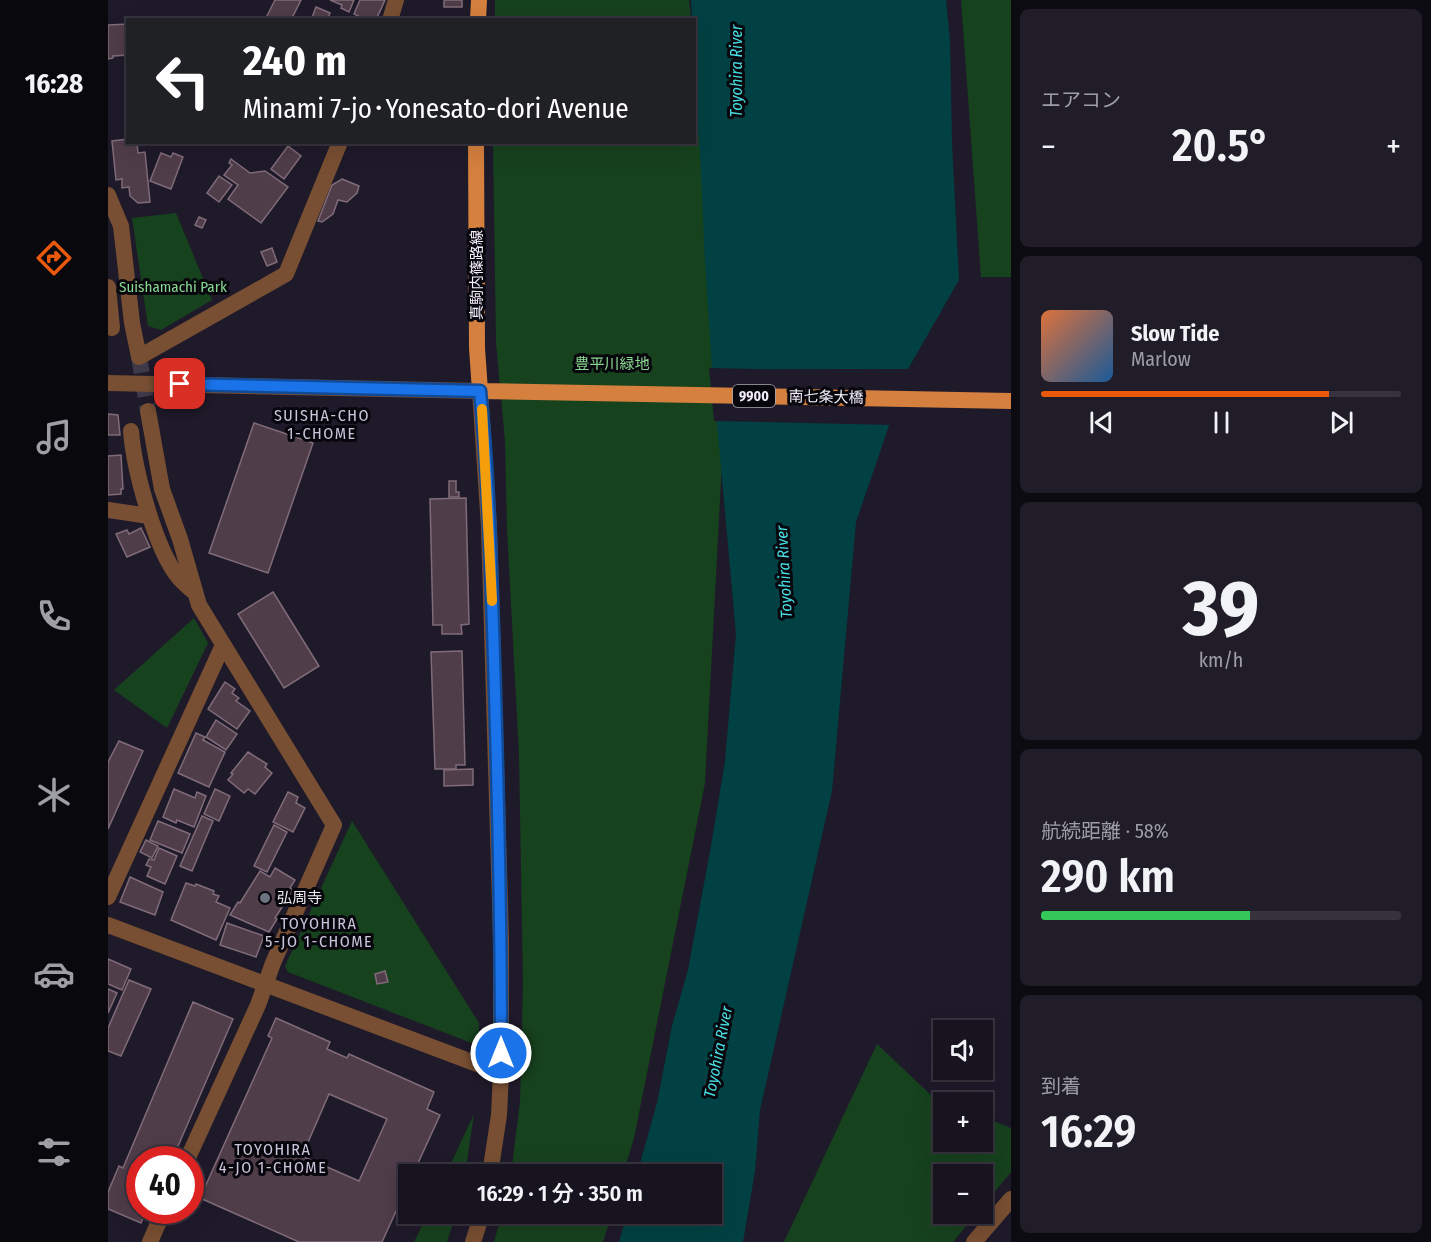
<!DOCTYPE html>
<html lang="ja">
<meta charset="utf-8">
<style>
:root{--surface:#171420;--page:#201d29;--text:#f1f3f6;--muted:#9e9ea5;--line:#36333e;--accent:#ea580c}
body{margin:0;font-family:"Fira Sans Condensed","Noto Sans JP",sans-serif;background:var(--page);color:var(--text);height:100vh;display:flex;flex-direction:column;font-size:22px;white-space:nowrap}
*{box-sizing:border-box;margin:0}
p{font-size:20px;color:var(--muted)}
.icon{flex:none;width:33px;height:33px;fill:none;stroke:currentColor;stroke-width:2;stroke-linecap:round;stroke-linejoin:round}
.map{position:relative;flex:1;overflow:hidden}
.side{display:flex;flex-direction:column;gap:9px;padding:9px;background:#0d0b12;width:420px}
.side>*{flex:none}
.banner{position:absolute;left:18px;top:18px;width:570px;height:126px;border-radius:0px;box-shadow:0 6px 24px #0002,0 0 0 2px var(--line);background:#202124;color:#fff;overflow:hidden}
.fabs{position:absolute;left:825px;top:1020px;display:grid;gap:12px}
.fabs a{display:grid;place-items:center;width:60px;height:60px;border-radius:0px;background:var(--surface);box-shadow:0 6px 24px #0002,0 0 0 2px var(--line);font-size:30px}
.speed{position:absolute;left:18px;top:1146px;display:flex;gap:12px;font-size:30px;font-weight:700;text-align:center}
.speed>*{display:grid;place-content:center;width:78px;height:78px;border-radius:50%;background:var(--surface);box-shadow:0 6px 24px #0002,0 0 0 2px var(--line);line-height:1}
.speed .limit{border:9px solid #d22;background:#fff;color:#111}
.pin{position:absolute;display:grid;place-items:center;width:51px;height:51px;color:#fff;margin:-26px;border-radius:12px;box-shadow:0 3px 9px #0006}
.me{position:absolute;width:66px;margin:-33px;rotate:0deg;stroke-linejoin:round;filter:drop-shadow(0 0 4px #0008)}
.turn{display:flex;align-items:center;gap:21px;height:126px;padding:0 18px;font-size:27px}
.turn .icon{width:78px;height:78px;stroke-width:2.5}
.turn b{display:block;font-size:42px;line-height:51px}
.big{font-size:45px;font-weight:600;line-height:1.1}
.side .tile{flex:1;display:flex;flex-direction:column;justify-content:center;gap:9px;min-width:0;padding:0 21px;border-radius:9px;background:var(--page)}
.side .dial{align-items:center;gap:0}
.dial b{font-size:78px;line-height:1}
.song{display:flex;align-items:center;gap:18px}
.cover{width:72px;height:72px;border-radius:9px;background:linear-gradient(135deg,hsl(20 70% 55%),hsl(210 70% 35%))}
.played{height:6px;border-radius:3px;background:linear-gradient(90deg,var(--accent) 80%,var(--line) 80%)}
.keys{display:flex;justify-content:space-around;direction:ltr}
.heat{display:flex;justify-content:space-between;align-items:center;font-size:33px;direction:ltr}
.charge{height:9px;border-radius:4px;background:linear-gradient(90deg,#34c759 58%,var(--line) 0)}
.trip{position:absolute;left:290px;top:1164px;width:324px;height:60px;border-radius:0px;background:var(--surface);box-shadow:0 6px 24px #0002,0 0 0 2px var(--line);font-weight:600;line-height:60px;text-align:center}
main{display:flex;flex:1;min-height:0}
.tab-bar{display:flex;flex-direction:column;width:108px;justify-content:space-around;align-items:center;background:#09080d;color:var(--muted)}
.tab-bar .icon{width:42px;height:42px}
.tab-bar .active{color:var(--accent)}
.tab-bar b{font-size:27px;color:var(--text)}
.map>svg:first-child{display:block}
</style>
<main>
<nav class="tab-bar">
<b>16:28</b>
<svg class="icon active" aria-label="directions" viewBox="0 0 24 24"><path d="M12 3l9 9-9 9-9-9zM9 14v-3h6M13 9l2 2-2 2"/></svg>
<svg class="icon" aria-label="music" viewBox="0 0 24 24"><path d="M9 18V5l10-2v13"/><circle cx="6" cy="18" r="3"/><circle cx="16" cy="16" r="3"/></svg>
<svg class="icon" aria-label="phone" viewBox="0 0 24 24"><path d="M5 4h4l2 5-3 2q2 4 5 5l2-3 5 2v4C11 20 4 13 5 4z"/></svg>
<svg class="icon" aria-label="climate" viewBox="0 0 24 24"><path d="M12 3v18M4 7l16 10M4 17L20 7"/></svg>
<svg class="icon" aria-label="car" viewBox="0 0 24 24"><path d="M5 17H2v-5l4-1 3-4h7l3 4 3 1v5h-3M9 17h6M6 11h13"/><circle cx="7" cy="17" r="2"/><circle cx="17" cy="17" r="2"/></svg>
<svg class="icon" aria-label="filters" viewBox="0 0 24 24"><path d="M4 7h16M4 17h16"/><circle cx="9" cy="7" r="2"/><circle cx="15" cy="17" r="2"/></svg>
</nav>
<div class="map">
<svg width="903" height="1242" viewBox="0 0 903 1242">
<rect width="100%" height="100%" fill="#1f1a2a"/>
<!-- green -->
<g fill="#17421e">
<path d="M387 0H581L583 19H387Z"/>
<path d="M853 0H903V277H873Z"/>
<path d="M587 50 619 368 597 783 526 1138 515 1174H403L412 1102 415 984 411 754 399 529 397 441 388 342 385 143 586 142Z"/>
<path d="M68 213 104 300 53 330 40 326 24 218Z"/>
<path d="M86 618 100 643 59 728 6 690Z"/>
<path d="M244 821 371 1023V1040L366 1044 180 972 177 966Z"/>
<path d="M769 1044 826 1098 836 1102V1142H874L875 1117 903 1128V1172L875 1206 874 1174H836V1214H868L845 1242H676Z"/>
<path d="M366 1114 357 1174H338Z"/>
<path d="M320 1214H348L339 1242H306Z"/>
<path d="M394 1214H504L495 1242H386Z"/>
</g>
<!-- water -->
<path fill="#014143" d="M583 0H838L842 40 844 144 851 280 800 369H643L799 373 748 522 724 791 652 1110 647 1171 635 1242H511L519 1214H603V1174H529L549 1103 564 1026 580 970 603 846 617 761 628 634 604 368 597 262 592 151 587 92 586 20 584 19Z"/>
<!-- pier -->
<path fill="#1f1a2a" d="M601 368 802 373 785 425 606 421Z"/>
<!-- building -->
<g fill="#4f3d49" stroke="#806c79" stroke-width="1.5" fill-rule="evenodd">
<path d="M167 0H193L183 20H157Z"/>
<path d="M222 0H246L241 12 233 8 234 5Z"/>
<path d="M252 0H277L268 20H258L246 14Z"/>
<rect x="336" y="0" width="18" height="7"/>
<path d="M208 7 222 13 219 20H203Z"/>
<path d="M20 24V55L5 56V58L0 59V25Z"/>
<path d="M20 139V142H29L30 153 37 152 42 202 30 203 22 196 21 187 14 188V179L8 180 4 141Z"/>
<path d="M180 146 193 156 176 179 163 169Z"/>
<path d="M53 153 63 157 65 153 75 157 63 189 42 181Z"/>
<path d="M123 159 142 173 157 171 180 187 153 223 120 199 130 185 116 175 124 165 121 163Z"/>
<path d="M111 176 124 185 111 202 99 193Z"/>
<path d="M234 179 251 186 249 193 239 202 230 200 225 214 214 222 210 221 224 185Z"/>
<path d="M91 217 98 220 94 228 87 225Z"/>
<path d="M164 248 169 262 159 266 153 252Z"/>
<path d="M0 414 10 415 12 435H0Z"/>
<path d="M146 423 205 443 160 573 101 553Z"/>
<path d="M13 455 15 489H13V494L0 495V456Z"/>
<path d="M341 481H348V492H351V497H341Z"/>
<path d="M358 498 361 624 353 625 354 634H334V625H325L322 499Z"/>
<path d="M33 528 42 547 19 557 8 534 19 530 21 534Z"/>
<path d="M165 592 211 666 176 688 130 614Z"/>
<path d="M354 651 357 765H348V769H327L323 652Z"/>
<path d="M117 682 127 689 124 693 131 698 128 701 142 711 129 729 100 709Z"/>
<path d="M108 720 129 734 118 750 98 737Z"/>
<path d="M88 733 97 737 95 740 117 752 101 787 70 773Z"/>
<path d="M11 741 35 751 0 829V762Z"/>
<path d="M140 752 159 764 157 767 164 773 147 794 140 789 136 793 120 780 125 774 123 773Z"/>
<path d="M365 769V785L336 786V770Z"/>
<path d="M66 789 87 798 89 792 98 796 86 827 69 820 68 823 55 817Z"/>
<path d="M107 789 122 796 111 821 96 814Z"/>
<path d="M180 792 190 797 188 803 197 808 185 832 165 822Z"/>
<path d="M94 816 105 821 84 871 72 866Z"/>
<path d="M50 821 82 834 74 853 42 840Z"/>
<path d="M166 825 179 832 159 872 146 866Z"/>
<path d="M38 840 50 846 44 858 32 852Z"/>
<path d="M51 848 69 856 57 884 39 876 43 867 38 865 41 859 46 860Z"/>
<path d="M167 868 187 880 182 888 185 890 167 918 169 919 161 932 122 915 130 902 132 903 152 871 162 877Z"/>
<path d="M22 877 55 892 47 915 12 902Z"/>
<path d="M78 883 87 886 88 884 106 891 105 894 111 896 108 902 122 908 108 940 63 920Z"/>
<path d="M119 923 156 936 148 957 112 945Z"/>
<path d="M0 959 23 969 14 990 0 984Z"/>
<path d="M277 971 280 982 269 984 267 974Z"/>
<path d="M21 980 43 989 13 1056 0 1051V1028Z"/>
<path d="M0 989 9 993 0 1013Z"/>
<path d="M85 1002 125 1019 64 1160H32V1210H42L40 1216 36 1215 33 1223 0 1209V1192L11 1166 15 1168Z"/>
<path d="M168 1018 222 1042 219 1049 239 1058 241 1054 326 1092 319 1109 332 1115 305 1174H300V1185L274 1242H191L92 1198 164 1038 160 1036ZM221 1094 279 1119 251 1181 194 1156Z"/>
</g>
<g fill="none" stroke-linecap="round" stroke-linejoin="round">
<!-- minor-tunnel -->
<path stroke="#3e3a49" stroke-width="16" stroke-dasharray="16 8" stroke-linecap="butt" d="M31 357 40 411"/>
<!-- minor -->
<g stroke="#784f32" stroke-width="16">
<path d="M282 20 288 0"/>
<path d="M0 195 13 226 24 323 31 357 178 274 232 142"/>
<path d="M0 287 4 328 0 327"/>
<path d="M40 411 54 489 72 539 91 605 226 825 165 963 150 1005 79 1160"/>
<path d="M23 431C26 469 47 549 71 578 75 582 80 587 85 591"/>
<path d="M0 510 41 516"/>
<path d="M0 897 115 645"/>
<path d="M42 1242 56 1210"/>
</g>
<!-- tertiary -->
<g stroke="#784f32" stroke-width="16">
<path d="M0 383 372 391 381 527 393 938V1073L391 1115 382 1174"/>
<path d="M0 925 393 1073"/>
<path d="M365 1242 374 1214"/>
<path d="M866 1242 903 1199"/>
</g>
<!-- primary -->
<g stroke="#d5803e" stroke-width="16">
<path d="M370 20 371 0"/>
<path d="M368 142 369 348 372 391 903 401"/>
</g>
</g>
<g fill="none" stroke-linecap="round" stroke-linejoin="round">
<!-- route casing -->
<g stroke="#114b97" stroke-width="15">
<path id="route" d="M72 384 372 391C381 480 383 569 386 659 390 790 393 922 393 1053"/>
</g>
<!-- route -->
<use href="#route" stroke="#1a73e8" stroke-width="10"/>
<!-- slow -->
<path stroke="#f59e0b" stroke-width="10" d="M374 409 384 601"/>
</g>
<!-- markers -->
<circle fill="#6b7280" stroke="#08060d" stroke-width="2" cx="157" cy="898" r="6"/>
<g text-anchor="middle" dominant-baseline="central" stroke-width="6" stroke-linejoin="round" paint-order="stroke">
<!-- shield labels -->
<rect fill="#08060d" stroke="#aba8b2" stroke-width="1.5" x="625" y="385" width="42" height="22" rx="4.5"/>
<g font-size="14" font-weight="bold" fill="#f1edf9">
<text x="646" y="396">9900</text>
</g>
<!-- street labels -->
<g font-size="15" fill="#f1edf9" stroke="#08060d">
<text transform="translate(369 275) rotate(-90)">真駒内篠路線</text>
<text transform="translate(718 397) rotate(1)">南七条大橋</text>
</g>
<!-- park labels -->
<g font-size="15" fill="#89d891" stroke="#08060d">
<text x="65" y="287">Suishamachi Park</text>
<text x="504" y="364">豊平川緑地</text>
</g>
<!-- poi labels -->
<g font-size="15" fill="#f1edf9" stroke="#08060d" text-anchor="start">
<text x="169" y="898">弘周寺</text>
</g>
<!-- water labels -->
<g font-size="16" font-style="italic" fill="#47e1e5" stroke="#08060d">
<text transform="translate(628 71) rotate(-90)">Toyohira River</text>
<text transform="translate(676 572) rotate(-93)">Toyohira River</text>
<text transform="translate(610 1052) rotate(-79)">Toyohira River</text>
</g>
<!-- neighbourhood labels -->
<g font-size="16" letter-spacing="1.5" fill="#cac4da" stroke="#08060d">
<text x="214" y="415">SUISHA-CHO<tspan x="214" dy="18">1-CHOME</tspan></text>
<text x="211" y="923">TOYOHIRA<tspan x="211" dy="18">5-JO 1-CHOME</tspan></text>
<text x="165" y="1149">TOYOHIRA<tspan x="165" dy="18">4-JO 1-CHOME</tspan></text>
</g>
</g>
</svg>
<div class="fabs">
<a><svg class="icon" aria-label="sound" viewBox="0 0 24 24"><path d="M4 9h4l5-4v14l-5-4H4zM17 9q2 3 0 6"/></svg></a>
<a>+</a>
<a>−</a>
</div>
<div class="speed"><div class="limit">40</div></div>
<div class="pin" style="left:72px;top:384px;background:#d93025"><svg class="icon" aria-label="arrive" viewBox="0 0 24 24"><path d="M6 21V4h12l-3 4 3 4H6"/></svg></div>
<svg class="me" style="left:393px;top:1053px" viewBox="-20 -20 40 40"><circle r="17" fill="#1a73e8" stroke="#fff" stroke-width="3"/><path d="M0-11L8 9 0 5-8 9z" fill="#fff"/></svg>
<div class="trip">16:29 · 1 分 · 350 m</div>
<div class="banner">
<div class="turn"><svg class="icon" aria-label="left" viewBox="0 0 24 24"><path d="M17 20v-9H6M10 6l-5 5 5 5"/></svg><div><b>240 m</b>Minami 7-jo･Yonesato-dori Avenue</div></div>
</div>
</div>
<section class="side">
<div class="tile"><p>エアコン</p>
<div class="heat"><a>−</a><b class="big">20.5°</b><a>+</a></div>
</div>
<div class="tile">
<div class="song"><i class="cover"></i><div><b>Slow Tide</b><p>Marlow</p></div></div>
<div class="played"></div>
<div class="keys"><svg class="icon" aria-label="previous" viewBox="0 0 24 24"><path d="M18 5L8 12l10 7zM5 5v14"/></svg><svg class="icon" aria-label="pause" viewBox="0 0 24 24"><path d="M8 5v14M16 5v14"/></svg><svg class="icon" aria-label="next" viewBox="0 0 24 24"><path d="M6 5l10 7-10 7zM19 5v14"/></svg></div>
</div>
<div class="tile dial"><b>39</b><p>km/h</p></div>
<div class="tile"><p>航続距離 · 58%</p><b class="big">290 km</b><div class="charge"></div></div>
<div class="tile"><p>到着</p><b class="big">16:29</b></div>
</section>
</main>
